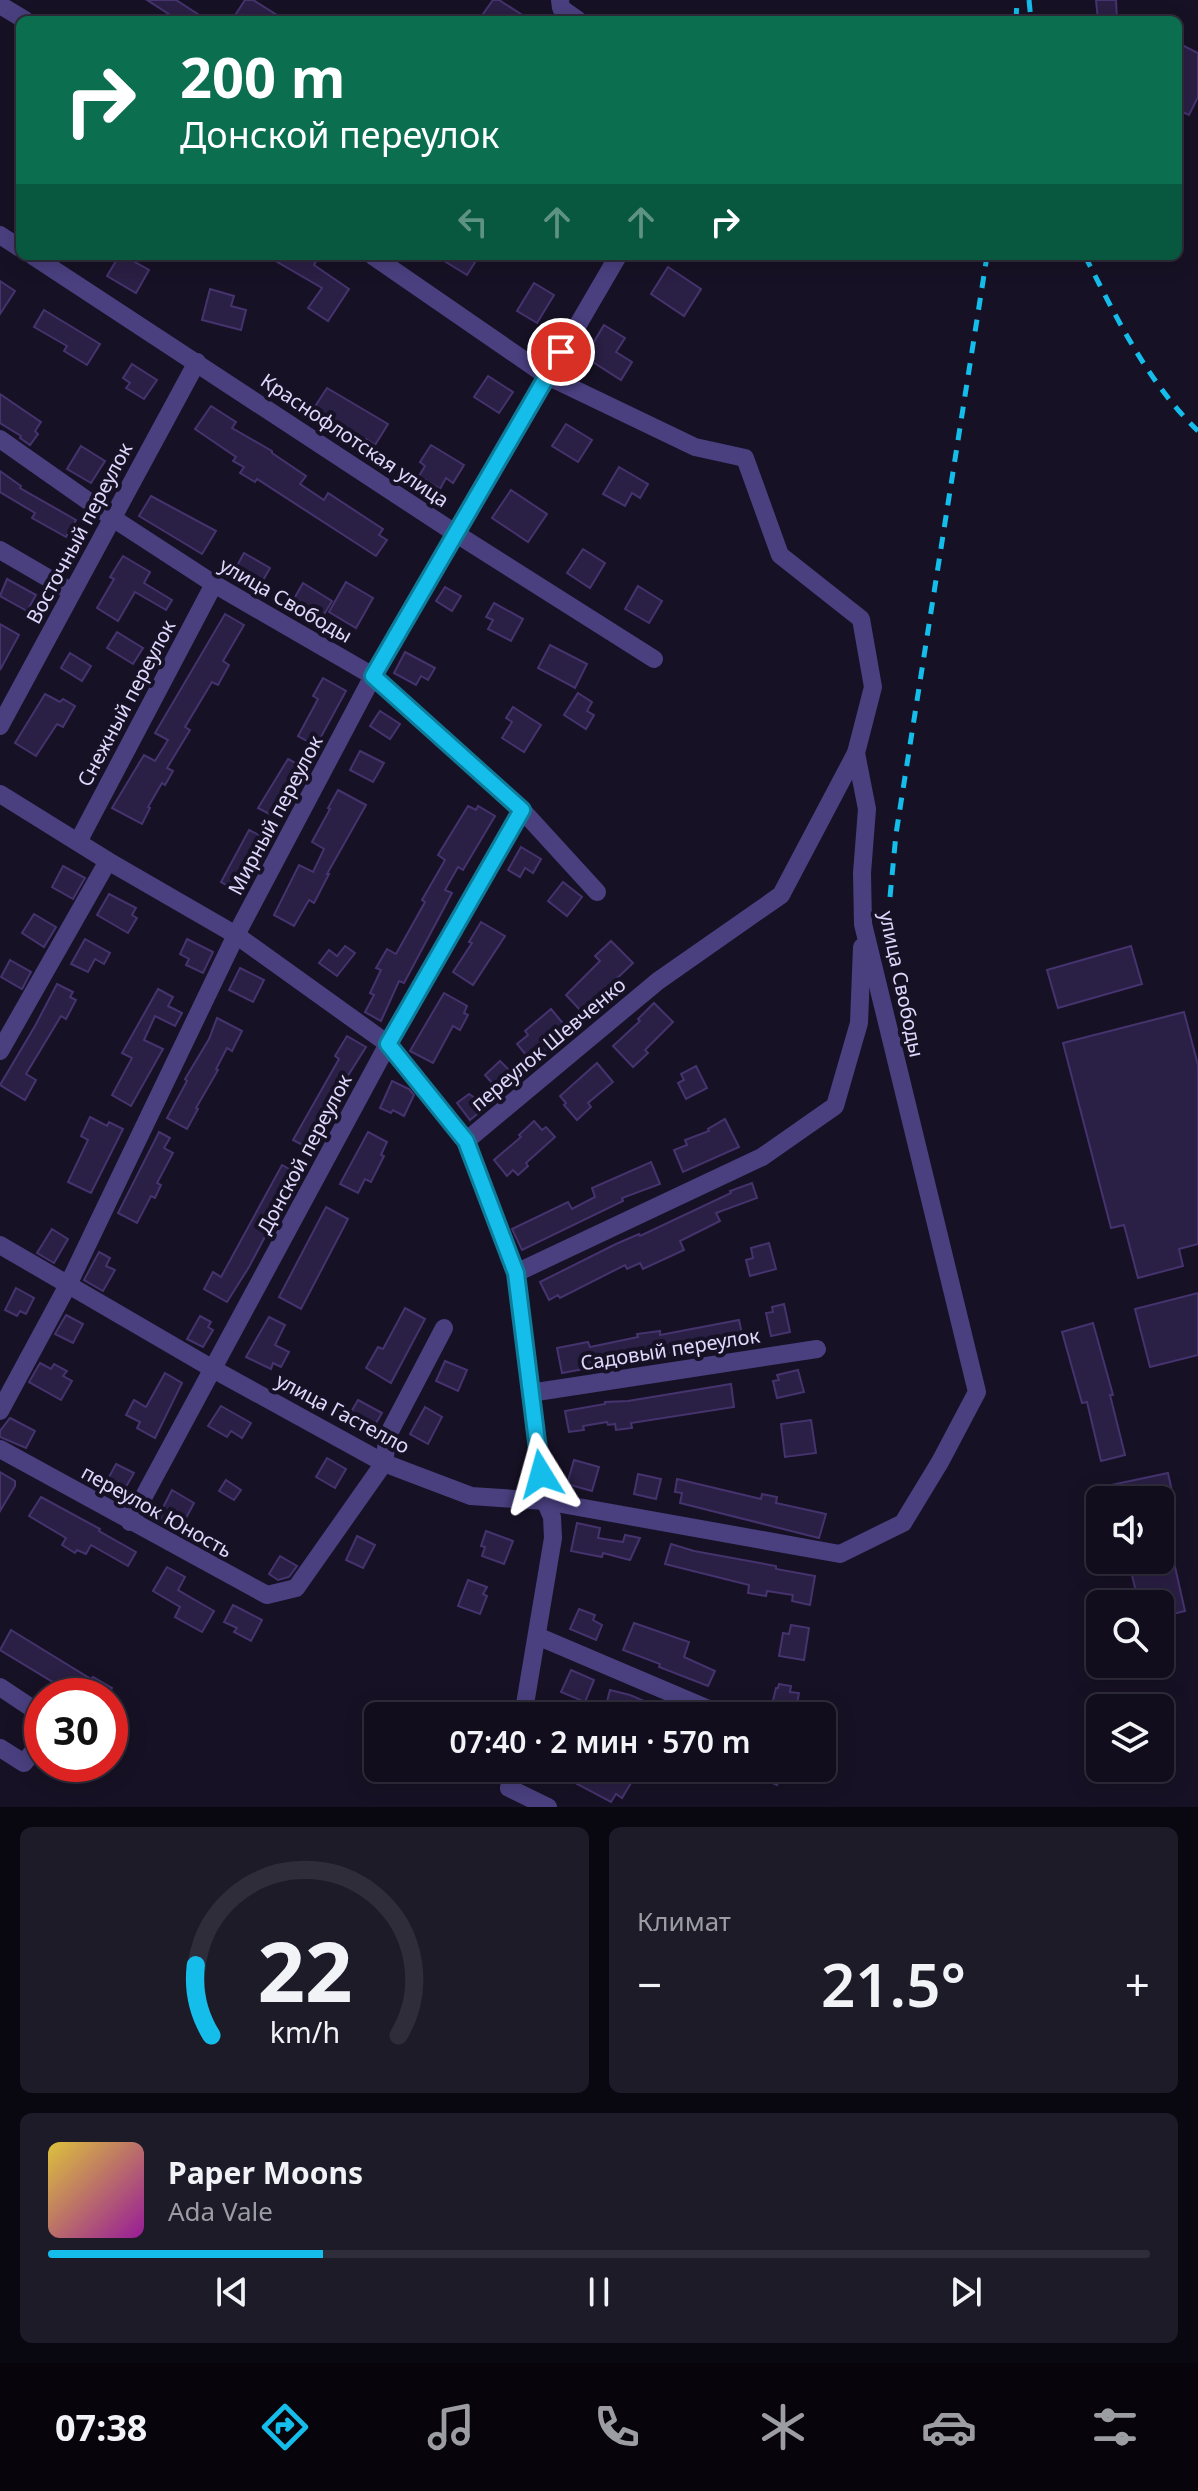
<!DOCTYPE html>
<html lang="ru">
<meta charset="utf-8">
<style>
:root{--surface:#110d1c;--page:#1e1b29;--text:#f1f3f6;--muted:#9c9ca3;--line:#302d3b;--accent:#15bdeb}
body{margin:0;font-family:"Noto Sans",sans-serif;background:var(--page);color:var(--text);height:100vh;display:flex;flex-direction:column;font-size:30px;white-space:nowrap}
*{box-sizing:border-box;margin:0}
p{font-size:26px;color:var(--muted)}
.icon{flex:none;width:44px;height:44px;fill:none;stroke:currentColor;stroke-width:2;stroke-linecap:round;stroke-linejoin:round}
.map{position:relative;height:1807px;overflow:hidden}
.side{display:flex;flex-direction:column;gap:20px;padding:20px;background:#09070f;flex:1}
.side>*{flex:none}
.banner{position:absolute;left:16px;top:16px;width:1166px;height:244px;border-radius:12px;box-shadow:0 4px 20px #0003,0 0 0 2px var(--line);background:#0b6e4f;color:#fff;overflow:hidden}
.fabs{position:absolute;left:1086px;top:1486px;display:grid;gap:16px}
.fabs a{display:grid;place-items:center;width:88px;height:88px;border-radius:12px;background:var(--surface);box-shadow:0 4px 20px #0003,0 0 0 2px var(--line);font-size:40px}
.speed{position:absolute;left:24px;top:1678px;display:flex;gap:16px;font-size:40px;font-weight:700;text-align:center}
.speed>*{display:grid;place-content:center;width:104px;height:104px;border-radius:50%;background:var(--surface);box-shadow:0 4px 20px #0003,0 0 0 2px var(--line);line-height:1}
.speed .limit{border:12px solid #d22;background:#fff;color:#111}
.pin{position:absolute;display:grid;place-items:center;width:68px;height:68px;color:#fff;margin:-34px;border:4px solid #fff;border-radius:50%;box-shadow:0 2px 8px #0007}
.me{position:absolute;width:88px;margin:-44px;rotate:352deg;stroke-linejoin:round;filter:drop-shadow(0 0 6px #0008)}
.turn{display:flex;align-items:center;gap:28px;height:168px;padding:0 32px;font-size:36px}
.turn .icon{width:104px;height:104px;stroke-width:2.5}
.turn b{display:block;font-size:56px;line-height:68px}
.lanes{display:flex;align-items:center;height:76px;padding:0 32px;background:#0003;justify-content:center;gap:40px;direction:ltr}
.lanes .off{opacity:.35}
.big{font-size:60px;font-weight:600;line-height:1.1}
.side .tile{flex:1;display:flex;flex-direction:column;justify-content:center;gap:12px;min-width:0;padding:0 28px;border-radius:12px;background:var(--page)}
.side .dial{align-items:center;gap:0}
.dial svg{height:208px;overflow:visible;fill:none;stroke:var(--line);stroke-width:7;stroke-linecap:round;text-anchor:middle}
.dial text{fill:var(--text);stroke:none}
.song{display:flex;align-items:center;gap:24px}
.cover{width:96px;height:96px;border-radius:12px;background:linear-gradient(135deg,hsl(50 70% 55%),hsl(300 70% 35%))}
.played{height:8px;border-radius:4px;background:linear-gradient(90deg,var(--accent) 25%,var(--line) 25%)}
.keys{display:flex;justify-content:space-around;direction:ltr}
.heat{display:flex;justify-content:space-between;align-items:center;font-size:44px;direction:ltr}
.side .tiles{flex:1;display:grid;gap:20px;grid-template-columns:1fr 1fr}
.tile:last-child{grid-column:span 2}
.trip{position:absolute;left:364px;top:1702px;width:472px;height:80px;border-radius:12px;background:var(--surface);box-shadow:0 4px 20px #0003,0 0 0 2px var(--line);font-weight:600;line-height:80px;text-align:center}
.tab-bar{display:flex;height:128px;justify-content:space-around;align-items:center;background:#07050b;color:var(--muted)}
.tab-bar .icon{width:56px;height:56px}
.tab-bar .selected{color:var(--accent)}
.tab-bar b{font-size:36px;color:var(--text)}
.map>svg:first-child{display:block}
</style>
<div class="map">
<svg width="1198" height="1807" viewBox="0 0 1198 1807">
<rect width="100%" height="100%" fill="#171125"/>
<!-- building -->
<g fill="#2a1f44" stroke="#45336e" stroke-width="2">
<path d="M147 0H176L207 20H178Z"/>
<path d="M245 0H253L285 20H232Z"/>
<path d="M493 0H499L530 20H493L483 14Z"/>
<path d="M1096 0H1116L1117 20H1098Z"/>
<path d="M1182 45 1198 53V97L1189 115 1178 110V54Z"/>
<path d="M119 256H124L149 270 136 293 107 276Z"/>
<path d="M267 256H319L314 265 349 289 328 321 308 308 322 288Z"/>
<path d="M436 256H479L467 275Z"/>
<path d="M668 267 701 289 684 316 651 294Z"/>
<path d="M0 281 15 291 0 314Z"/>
<path d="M534 283 554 295 537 323 517 311Z"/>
<path d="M210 289 234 296 231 306 246 310 241 330 202 320Z"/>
<path d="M44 310 100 344 87 365 64 351 67 346 34 327Z"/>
<path d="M604 325 625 338 616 352 632 362 621 380 585 357Z"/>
<path d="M132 364 157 380 144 399 126 388 130 383 123 378Z"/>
<path d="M488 376 513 392 499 413 474 397Z"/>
<path d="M327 388 388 424 375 445 366 439 364 443 314 408Z"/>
<path d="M0 394 41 422 35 431 38 434 30 445 20 438 21 436 0 423Z"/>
<path d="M211 406 236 422 232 428 272 451V453L306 476 300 484 324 500 328 493 383 529 379 535 387 540 376 556 257 479 255 482 240 473 244 467 233 461 236 457 195 429Z"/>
<path d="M566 424 592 440 578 462 552 446Z"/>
<path d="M431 445 464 465 453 483 446 478 440 489 419 476 425 466 420 462Z"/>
<path d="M81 446 105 461 91 483 67 469Z"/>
<path d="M619 467 648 484 640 498 632 493 625 506 603 494Z"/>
<path d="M0 471 21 486 20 488 76 520 66 537 32 518 35 513 0 492Z"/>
<path d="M511 490 547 514 528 542 492 518Z"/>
<path d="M151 496 216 531 202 554 139 516Z"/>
<path d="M583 549 605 563 590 588 567 573Z"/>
<path d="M244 553 270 568 258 589 232 575Z"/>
<path d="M123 556 150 572 144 583 172 600 166 610 135 592 118 621 97 608 114 579 110 577Z"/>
<path d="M7 579 36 595 27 611 0 596Z"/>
<path d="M346 582 373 598 356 628 329 612Z"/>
<path d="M303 583 332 601 319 623 290 606Z"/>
<path d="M638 586 662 601 649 623 625 609Z"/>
<path d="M445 587 461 596 452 611 436 601Z"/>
<path d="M494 603 523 619 511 641 488 629 493 620 486 617Z"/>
<path d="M225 614 244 625 223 661 229 665 218 685 212 682 185 727 190 730 167 768 173 771 165 785 162 783 148 807 150 808 142 824 112 808 144 755 155 761 168 740 155 733Z"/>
<path d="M0 624 19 635 0 670Z"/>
<path d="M117 632 143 648 133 664 107 648Z"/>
<path d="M550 645 587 664 575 688 538 668Z"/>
<path d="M405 652 435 668 428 680 421 676 416 685 394 673Z"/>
<path d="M70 653 91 666 82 681 61 668Z"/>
<path d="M323 678 346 691 316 746 298 736 318 699 313 696Z"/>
<path d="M578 693 592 702 587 711 594 715 586 729 564 715Z"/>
<path d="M45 694 60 702 63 699 75 706 63 727 57 724 36 756 15 743Z"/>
<path d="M513 707 541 725 524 752 502 738 512 722 506 718Z"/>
<path d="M380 711 400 724 390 739 370 726Z"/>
<path d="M360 751 384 763 373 782 350 770Z"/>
<path d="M288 759 299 765 297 768 304 772 279 819 258 808Z"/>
<path d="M338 790 366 805 327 874H329L314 903 309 900 294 926 274 915 299 865 313 872 324 849 312 842 330 809 328 808Z"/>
<path d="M468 806 476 810 478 806 495 816 463 870 458 867 445 890 452 893 404 983 399 981 381 1021 365 1012 374 995 370 993 381 970 376 968 387 949 396 954 425 902 422 900 445 860 438 855Z"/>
<path d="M249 830 271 841 260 862 258 860 239 892 221 882Z"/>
<path d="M521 847 541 859 533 873 525 868 520 877 508 870Z"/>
<path d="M63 866 85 878 73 899 52 887Z"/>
<path d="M563 882 582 897 567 916 548 901Z"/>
<path d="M109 894 136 908 132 915 137 918 128 933 97 915Z"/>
<path d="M34 914 56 927 44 947 22 933Z"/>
<path d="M481 922 505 936 473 985 453 972 472 943 469 942Z"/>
<path d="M85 939 110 953 104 964 95 959 88 972 71 964Z"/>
<path d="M187 939 213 952 203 973 186 965 189 959 180 954Z"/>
<path d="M611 941 633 963 582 1012 566 995 600 961 595 956Z"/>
<path d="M345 946 355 953 337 976 319 963 329 950 337 956Z"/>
<path d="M1131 946 1142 984 1058 1008 1047 970Z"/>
<path d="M10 960 31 972 22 989 1 977Z"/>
<path d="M240 968 264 980 253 1002 229 990Z"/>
<path d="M57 984 73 992 70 997 76 1000 66 1019 61 1016 26 1074 36 1080 25 1100 0 1085 35 1026Z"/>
<path d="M158 989 173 997 168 1006 182 1013 175 1026 155 1016 144 1040 163 1049 131 1106 112 1095 132 1058 122 1053Z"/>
<path d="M444 993 467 1006 464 1013 468 1015 460 1030 453 1026 433 1063 410 1051Z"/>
<path d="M654 1003 673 1022 645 1050 648 1053 633 1067 613 1046 640 1021 638 1019Z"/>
<path d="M551 1009 566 1027 551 1040 555 1045 536 1061H531L517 1044 528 1035 525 1031Z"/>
<path d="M1184 1012 1198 1065V1244L1179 1249 1183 1266 1138 1278 1124 1225 1111 1228 1063 1043Z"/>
<path d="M217 1018 242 1031 232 1051 227 1048 216 1069 218 1070 196 1108 198 1109 187 1129 167 1118 187 1081 185 1079 209 1039Z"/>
<path d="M347 1036 366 1047 344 1082 349 1085 334 1109 326 1104 314 1126 321 1130 310 1149 293 1140 339 1059 335 1056Z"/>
<path d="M500 1061 516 1077 500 1092 485 1075Z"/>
<path d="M597 1063 613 1082 588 1103 591 1107 577 1120 564 1105 566 1103 560 1096Z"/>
<path d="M696 1066 707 1088 686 1099 678 1083 684 1080 681 1074Z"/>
<path d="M392 1081 409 1089 414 1095 404 1116 393 1110 391 1113 380 1108Z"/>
<path d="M469 1094 481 1102 479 1104 483 1109 470 1120 457 1103Z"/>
<path d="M90 1117 107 1126 109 1122 123 1129 91 1193 68 1182 88 1140 81 1136Z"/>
<path d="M725 1119 739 1147 683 1172 674 1150 687 1145 685 1140 709 1131 708 1129Z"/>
<path d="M534 1121 542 1130 546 1127 555 1137 526 1163 528 1166 518 1175 513 1170 507 1176 494 1160 521 1137 519 1135Z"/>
<path d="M159 1132 170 1138 164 1148 173 1153 157 1183 161 1185 155 1198 151 1196 137 1223 118 1213Z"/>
<path d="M368 1132 387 1142 381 1155 384 1156 371 1182 365 1179 358 1193 340 1184Z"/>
<path d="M651 1162 660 1184 622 1198 623 1201 522 1250 512 1229 568 1202 572 1209 595 1197 592 1188Z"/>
<path d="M282 1165 298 1174 249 1267 227 1302 204 1289 213 1272 221 1277Z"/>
<path d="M752 1183 757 1198 716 1213 720 1221 680 1241 684 1250 643 1269 640 1263 627 1269 625 1265 560 1298 558 1295 549 1300 540 1282 616 1244 639 1234 640 1236 731 1193 730 1191Z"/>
<path d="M326 1207 348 1219 301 1309 279 1297Z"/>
<path d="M52 1229 68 1239 54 1263 37 1253Z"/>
<path d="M769 1243 776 1269 750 1276 746 1260 753 1258 751 1248Z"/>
<path d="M99 1252 110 1258 106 1266 115 1270 103 1291 84 1280Z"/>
<path d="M16 1288 34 1298 26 1314 20 1311 17 1316 5 1310Z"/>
<path d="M1198 1293V1355L1150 1367 1135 1309Z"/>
<path d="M784 1304 790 1332 771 1336 766 1313 773 1312 772 1307Z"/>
<path d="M405 1308 425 1319 391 1383 366 1368 378 1347 383 1349Z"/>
<path d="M66 1315 83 1324 73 1343 55 1334Z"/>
<path d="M200 1316 211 1322 208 1327 213 1330 203 1347 187 1339Z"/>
<path d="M269 1317 285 1325 275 1345 289 1352 281 1367 273 1363 271 1369 246 1357Z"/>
<path d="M739 1320 743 1339 562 1373 557 1348 588 1342 590 1347 638 1337 637 1334 660 1331V1335Z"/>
<path d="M1093 1323 1113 1395H1110L1125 1455 1101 1461 1087 1402 1082 1403 1062 1332Z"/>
<path d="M445 1361 467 1370 458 1391 436 1381Z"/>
<path d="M40 1363 51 1369 54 1364 67 1371 63 1376 72 1381 61 1400 29 1382Z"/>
<path d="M798 1370 804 1392 777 1398 773 1381 779 1380 777 1375Z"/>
<path d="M165 1373 182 1383 155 1438 137 1428 140 1422 126 1415 134 1400 146 1407Z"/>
<path d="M731 1384 734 1407 631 1423 632 1428 616 1430 615 1424 608 1425 607 1422 583 1426 584 1430 569 1432 565 1411 605 1404V1402L628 1401Z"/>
<path d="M358 1400 382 1413 372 1430 348 1417Z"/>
<path d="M221 1406 251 1423 242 1438 231 1431 227 1437 208 1426Z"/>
<path d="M425 1407 442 1417 428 1444 410 1434Z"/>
<path d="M10 1418 35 1431 26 1448 0 1437V1431Z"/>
<path d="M811 1420 816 1453 785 1457 781 1424Z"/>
<path d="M327 1458 346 1469 335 1488 316 1477Z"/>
<path d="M574 1460 599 1467 592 1491 567 1484Z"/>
<path d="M116 1464 134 1473 120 1497 103 1488Z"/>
<path d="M0 1472 15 1481V1486L0 1511Z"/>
<path d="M1168 1473 1175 1505 1160 1508V1500H1114L1111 1485Z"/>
<path d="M638 1474 661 1479 656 1499 634 1494Z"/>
<path d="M677 1479 761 1499 762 1494 777 1497 776 1503 826 1514 819 1538 680 1503 682 1493 675 1492Z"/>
<path d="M226 1480 241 1490 234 1500 219 1491Z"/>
<path d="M172 1490 194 1503 180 1529 158 1517Z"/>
<path d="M41 1497 100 1529 99 1531 136 1552 128 1566 91 1545 86 1554 77 1550 75 1553 62 1545 66 1538 29 1516Z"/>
<path d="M577 1523 600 1528 598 1538 623 1542 625 1535 640 1538 630 1560 603 1553 602 1557 571 1551Z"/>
<path d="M486 1531 513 1541 504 1564 482 1556 485 1547 481 1546Z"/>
<path d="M357 1536 375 1545 363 1568 346 1560Z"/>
<path d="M671 1544 694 1551 776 1566V1569L815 1576 810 1605 792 1601 793 1595 767 1591 766 1596 748 1593 749 1585 665 1564Z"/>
<path d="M280 1556 297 1566 289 1577 278 1580 269 1574Z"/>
<path d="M1173 1558 1185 1611 1160 1617V1604H1139L1130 1567Z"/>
<path d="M167 1567 185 1577 178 1590 214 1611 202 1632 175 1617 180 1607 153 1591Z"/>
<path d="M468 1580 487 1587 483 1594 487 1596 480 1614 458 1606Z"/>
<path d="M233 1605 262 1620 251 1641 234 1632 237 1628 224 1622Z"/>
<path d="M579 1609 595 1615 593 1620 602 1625 596 1640 570 1629Z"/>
<path d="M634 1623 689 1642 684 1657 715 1671 708 1686 659 1667 660 1664 623 1650Z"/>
<path d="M791 1625 809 1628 804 1660 779 1656 783 1633 789 1634Z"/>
<path d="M11 1630 91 1679 93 1677 112 1688 107 1696H76L0 1650Z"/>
<path d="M571 1670 594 1680 585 1702 561 1692Z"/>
<path d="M779 1684 791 1686 790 1692 799 1693 795 1714 771 1709 776 1688H778Z"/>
<path d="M610 1690 630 1695 679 1716H616L604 1713Z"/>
<path d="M547 1768H617L634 1778 622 1798 616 1794 611 1802Z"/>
<path d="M784 1768 777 1785 763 1779 761 1783 726 1769Z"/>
</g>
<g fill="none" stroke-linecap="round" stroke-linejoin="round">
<!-- minor -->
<g stroke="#4a4080" stroke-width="18">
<path d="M560 0 561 8 578 20"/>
<path d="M0 5 25 20"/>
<path d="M0 235 20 248"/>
<path d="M33 256 455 533 654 659"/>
<path d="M0 439 111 517 214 584 373 676 522 810 597 892"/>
<path d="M0 550 72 592"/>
<path d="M0 726 197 362"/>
<path d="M0 794 108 861 236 935 388 1044 466 1141 516 1273 545 1501 552 1517 553 1538 523 1716"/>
<path d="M78 842 214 584"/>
<path d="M0 1051 108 861"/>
<path d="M466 1141 658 981 781 895 856 753"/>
<path d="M0 1245 213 1369 384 1463 471 1496 545 1501 840 1554 903 1523 940 1462 977 1392 863 924 862 873 867 809 856 753 873 687 861 619 780 555 745 458 695 447 547 376 373 256"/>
<path d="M516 1273 762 1157 835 1106 859 1023 862 947"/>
<path d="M530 1393 817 1349"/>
<path d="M0 1411 68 1285 236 935 373 676 618 256"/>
<path d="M0 1449 267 1595 296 1588 384 1463 388 1435 444 1328"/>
<path d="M130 1522 388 1044 522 810"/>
<path d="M537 1636 725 1716"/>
<path d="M0 1687 42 1715"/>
<path d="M0 1748 24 1763 42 1740"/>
<path d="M513 1768 509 1788 548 1807"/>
</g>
<!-- rail -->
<g stroke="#15bdeb" stroke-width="5" stroke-dasharray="12 10" stroke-linecap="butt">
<path d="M1029 0 1031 20"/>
<path d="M1016 20 1017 0"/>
<path d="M1085 256C1116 317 1148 383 1198 431"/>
<path d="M890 897 896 834 987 256"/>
</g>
</g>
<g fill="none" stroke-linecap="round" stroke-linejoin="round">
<!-- route casing -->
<g stroke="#0e7b99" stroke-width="20">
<path id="route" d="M541 1474 516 1273 466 1141 388 1044 522 810 373 676 561 352"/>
</g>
<!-- route -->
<use href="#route" stroke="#15bdeb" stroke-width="14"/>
</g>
<g text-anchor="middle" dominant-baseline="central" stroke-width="8" stroke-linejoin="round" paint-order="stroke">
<!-- street labels -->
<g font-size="20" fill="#e0d8fc" stroke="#171125">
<text transform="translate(355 440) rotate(34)">Краснофлотская улица</text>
<text transform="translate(79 533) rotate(-62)">Восточный переулок</text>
<text transform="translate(286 600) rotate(30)">улица Свободы</text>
<text transform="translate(126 703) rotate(-62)">Снежный переулок</text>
<text transform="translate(275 815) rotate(-62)">Мирный переулок</text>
<text transform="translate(902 984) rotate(78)">улица Свободы</text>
<text transform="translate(548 1044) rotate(-40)">переулок Шевченко</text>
<text transform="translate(304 1154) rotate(-62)">Донской переулок</text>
<text transform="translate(670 1349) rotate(-9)">Садовый переулок</text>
<text transform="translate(343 1413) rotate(28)">улица Гастелло</text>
<text transform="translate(157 1511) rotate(29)">переулок Юность</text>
</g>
</g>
</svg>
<div class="fabs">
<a><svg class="icon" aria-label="sound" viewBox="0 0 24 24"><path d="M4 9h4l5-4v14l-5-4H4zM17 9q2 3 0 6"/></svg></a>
<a><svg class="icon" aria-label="search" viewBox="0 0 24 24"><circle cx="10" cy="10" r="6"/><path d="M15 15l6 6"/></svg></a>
<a><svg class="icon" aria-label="layers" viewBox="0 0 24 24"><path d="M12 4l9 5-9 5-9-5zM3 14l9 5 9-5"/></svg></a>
</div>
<div class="speed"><div class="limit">30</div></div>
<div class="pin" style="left:561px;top:352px;background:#d93025"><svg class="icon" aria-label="arrive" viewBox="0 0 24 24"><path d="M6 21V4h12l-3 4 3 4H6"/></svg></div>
<svg class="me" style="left:541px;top:1474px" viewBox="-20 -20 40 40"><path d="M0-17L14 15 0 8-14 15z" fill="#15bdeb" stroke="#fff" stroke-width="4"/></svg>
<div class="trip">07:40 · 2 мин · 570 m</div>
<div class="banner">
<div class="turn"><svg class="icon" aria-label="right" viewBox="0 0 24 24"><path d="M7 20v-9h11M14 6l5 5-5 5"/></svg><div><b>200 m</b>Донской переулок</div></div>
<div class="lanes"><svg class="icon off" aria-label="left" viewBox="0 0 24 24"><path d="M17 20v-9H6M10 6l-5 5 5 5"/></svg><svg class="icon off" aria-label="ahead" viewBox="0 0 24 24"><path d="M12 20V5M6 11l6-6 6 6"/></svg><svg class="icon off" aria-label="ahead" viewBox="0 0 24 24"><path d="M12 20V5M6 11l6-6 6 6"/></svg><svg class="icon" aria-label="right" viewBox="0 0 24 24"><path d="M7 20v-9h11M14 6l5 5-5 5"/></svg></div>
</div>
</div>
<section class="side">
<div class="tiles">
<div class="tile dial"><svg viewBox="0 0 100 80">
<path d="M14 69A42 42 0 1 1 86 69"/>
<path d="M14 69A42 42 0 0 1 8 42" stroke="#15bdeb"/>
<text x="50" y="56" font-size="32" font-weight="700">22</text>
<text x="50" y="72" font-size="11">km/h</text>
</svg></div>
<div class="tile"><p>Климат</p>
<div class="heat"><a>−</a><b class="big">21.5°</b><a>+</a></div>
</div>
<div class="tile">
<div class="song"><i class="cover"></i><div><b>Paper Moons</b><p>Ada Vale</p></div></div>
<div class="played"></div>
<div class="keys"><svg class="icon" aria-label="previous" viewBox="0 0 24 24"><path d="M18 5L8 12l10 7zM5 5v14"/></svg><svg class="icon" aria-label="pause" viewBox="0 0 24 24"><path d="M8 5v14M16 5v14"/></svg><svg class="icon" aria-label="next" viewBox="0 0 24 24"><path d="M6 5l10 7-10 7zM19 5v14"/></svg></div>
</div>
</div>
</section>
<nav class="tab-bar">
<b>07:38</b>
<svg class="icon selected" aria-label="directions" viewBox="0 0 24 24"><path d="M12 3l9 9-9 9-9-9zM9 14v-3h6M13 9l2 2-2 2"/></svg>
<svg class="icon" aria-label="music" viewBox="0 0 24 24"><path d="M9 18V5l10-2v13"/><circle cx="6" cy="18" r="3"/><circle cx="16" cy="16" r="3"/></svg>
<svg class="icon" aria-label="phone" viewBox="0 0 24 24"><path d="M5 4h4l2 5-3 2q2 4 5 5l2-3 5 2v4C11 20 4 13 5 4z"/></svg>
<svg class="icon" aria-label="climate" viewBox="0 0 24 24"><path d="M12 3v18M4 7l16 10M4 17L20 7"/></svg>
<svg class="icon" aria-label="car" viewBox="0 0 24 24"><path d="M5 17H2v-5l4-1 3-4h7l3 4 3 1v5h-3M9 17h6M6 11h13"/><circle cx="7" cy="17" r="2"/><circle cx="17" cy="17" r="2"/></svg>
<svg class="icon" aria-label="filters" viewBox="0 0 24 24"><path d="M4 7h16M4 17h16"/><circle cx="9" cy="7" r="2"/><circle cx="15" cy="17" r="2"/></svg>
</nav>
